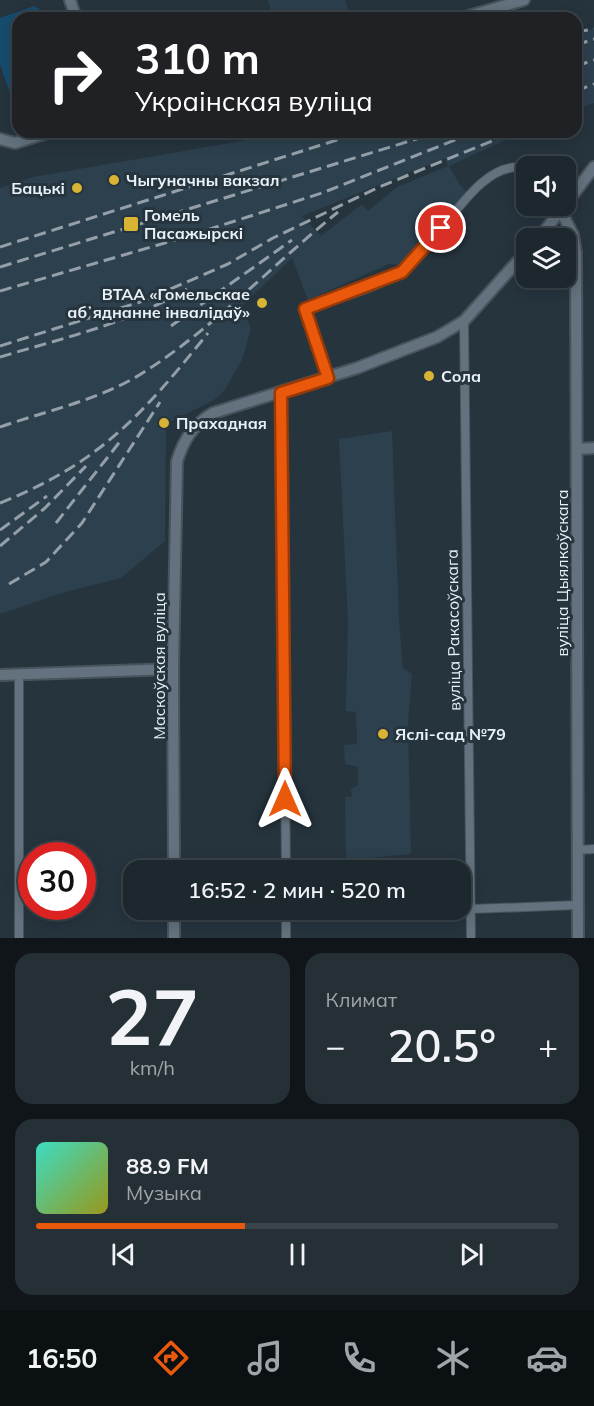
<!DOCTYPE html>
<html lang="ru">
<meta charset="utf-8">
<style>
:root{--surface:#1c272e;--page:#252f36;--text:#f1f3f6;--muted:#a0a5aa;--line:#3a444a;--accent:#ea580c}
body{margin:0;font-family:Mulish,sans-serif;background:var(--page);color:var(--text);height:100vh;display:flex;flex-direction:column;font-size:22px;white-space:nowrap}
*{box-sizing:border-box;margin:0}
p{font-size:20px;color:var(--muted)}
.icon{flex:none;width:33px;height:33px;fill:none;stroke:currentColor;stroke-width:2;stroke-linecap:round;stroke-linejoin:round}
.map{position:relative;height:938px;overflow:hidden}
.panel{display:flex;flex-direction:column;gap:15px;padding:15px;background:#0f1519;flex:1}
.panel>*{flex:none}
.banner{position:absolute;left:12px;top:12px;width:570px;height:126px;border-radius:18px;box-shadow:0 3px 15px #0003,0 0 0 2px var(--line);background:#202124;color:#fff;overflow:hidden}
.controls{position:absolute;left:516px;top:156px;display:grid;gap:12px}
.controls a{display:grid;place-items:center;width:60px;height:60px;border-radius:12px;background:var(--surface);box-shadow:0 3px 15px #0003,0 0 0 2px var(--line);font-size:30px}
.speed{position:absolute;left:18px;top:842px;display:flex;gap:12px;font-size:30px;font-weight:700;text-align:center}
.speed>*{display:grid;place-content:center;width:78px;height:78px;border-radius:50%;background:var(--surface);box-shadow:0 3px 15px #0003,0 0 0 2px var(--line);line-height:1}
.speed .limit{border:9px solid #d22;background:#fff;color:#111}
.pin{position:absolute;display:grid;place-items:center;width:51px;height:51px;color:#fff;margin:-26px;border:3px solid #fff;border-radius:50%;box-shadow:0 2px 6px #0007}
.me{position:absolute;width:66px;margin:-33px;rotate:0deg;stroke-linejoin:round;filter:drop-shadow(0 0 4px #0008)}
.turn{display:flex;align-items:center;gap:21px;height:126px;padding:0 24px;font-size:27px}
.turn .icon{width:78px;height:78px;stroke-width:2.5}
.turn b{display:block;font-size:42px;line-height:51px}
.big{font-size:45px;font-weight:600;line-height:1.1}
.panel .tile{flex:1;display:flex;flex-direction:column;justify-content:center;gap:9px;min-width:0;padding:0 21px;border-radius:18px;background:var(--page)}
.panel .dial{align-items:center;gap:0}
.dial b{font-size:78px;line-height:1}
.song{display:flex;align-items:center;gap:18px}
.cover{width:72px;height:72px;border-radius:9px;background:linear-gradient(135deg,hsl(170 70% 55%),hsl(60 70% 35%))}
.played{height:6px;border-radius:3px;background:linear-gradient(90deg,var(--accent) 40%,var(--line) 40%)}
.keys{display:flex;justify-content:space-around;direction:ltr}
.heat{display:flex;justify-content:space-between;align-items:center;font-size:33px;direction:ltr}
.panel .tiles{flex:1;display:grid;gap:15px;grid-template-columns:1fr 1fr}
.tile:last-child{grid-column:span 2}
.trip{position:absolute;left:123px;top:860px;width:348px;height:60px;border-radius:18px;background:var(--surface);box-shadow:0 3px 15px #0003,0 0 0 2px var(--line);font-weight:600;line-height:60px;text-align:center}
.menu{display:flex;height:96px;justify-content:space-around;align-items:center;background:#0b1012;color:var(--muted)}
.menu .icon{width:42px;height:42px}
.menu .active{color:var(--accent)}
.menu b{font-size:27px;color:var(--text)}
.map>svg:first-child{display:block}
</style>
<div class="map">
<svg width="594" height="938" viewBox="0 0 594 938">
<rect width="100%" height="100%" fill="#26343e"/>
<!-- built -->
<g fill="#2d404e" fill-rule="evenodd">
<path d="M268 0H345L351 18H273Z"/>
<path d="M594 29V103L576 110V33Z"/>
<path d="M294 132H523L449 166 460 185 468 193 412 254 399 265 389 264 308 300 292 258 242 306 251 329 242 360 224 391 214 400 166 424 165 541 121 578 65 592 0 614V188L33 177ZM445 158 448 166 397 187 368 211 362 204 321 236 302 216Z"/>
<path d="M392 431 399 621 403 668 412 674 408 723 411 854 346 860 345 797H352L351 789 358 785V767L345 764 344 745 357 744 356 712 346 711 348 620 339 439Z"/>
</g>
<!-- green -->
<path fill="#174c6e" d="M34 6 43 11 45 18H18V117L0 64V18Z"/>
<g fill="none" stroke-linecap="round" stroke-linejoin="round">
<!-- street casing -->
<g stroke="#48535c" stroke-width="10">
<g id="street">
<path d="M464 321 471 938"/>
<path d="M328 378 305 310C334 299 374 289 400 273 438 250 475 157 526 168"/>
<path d="M281 393 286 870"/>
<path d="M578 850 594 849"/>
<path d="M286 909V938"/>
<path d="M286 916 578 905"/>
<path d="M19 938V675"/>
</g>
</g>
<!-- secondary casing -->
<g stroke="#48535c" stroke-width="14">
<g id="secondary">
<path d="M70 0 76 18"/>
<path d="M462 18 524 0"/>
<path d="M0 139 15 143 50 132"/>
<path d="M566 204 594 167"/>
<path d="M561 211 573 235 576 253 578 938"/>
<path d="M539 238 564 206"/>
<path d="M577 449 594 448"/>
<path d="M0 675 173 669"/>
<path d="M174 870 173 669 177 461C184 439 193 425 213 413L357 368 437 337 464 321 526 252"/>
<path d="M174 909V938"/>
</g>
</g>
<!-- street -->
<use href="#street" stroke="#63727e" stroke-width="8"/>
<!-- secondary -->
<use href="#secondary" stroke="#63727e" stroke-width="10"/>
<!-- rail -->
<g stroke="#949fa7" stroke-width="3" stroke-dasharray="12 6" stroke-linecap="butt">
<path d="M576 32 594 29"/>
<path d="M576 45 594 39"/>
<path d="M576 66 594 60"/>
<path d="M576 91 594 84"/>
<path d="M0 247 362 132"/>
<path d="M0 267 439 132"/>
<path d="M0 291 182 238 322 193 475 132"/>
<path d="M171 326 292 240"/>
<path d="M0 346 143 301 228 264 273 238 379 187 514 132"/>
<path d="M0 357C63 338 130 323 187 289"/>
<path d="M0 427C46 411 99 400 141 374 213 329 272 265 338 212"/>
<path d="M0 503C100 463 142 415 208 333"/>
<path d="M56 523 122 439"/>
<path d="M0 530 47 496"/>
<path d="M0 546 45 508 86 466"/>
<path d="M9 584 46 562 82 523 160 402"/>
</g>
</g>
<g fill="none" stroke-linecap="round" stroke-linejoin="round">
<!-- route casing -->
<g stroke="#983908" stroke-width="15">
<path id="route" d="M285 799 281 393 328 378 305 309 402 272 441 228"/>
</g>
<!-- route -->
<use href="#route" stroke="#ea580c" stroke-width="10"/>
</g>
<!-- markers -->
<g fill="#d9b334" stroke="#26343e" stroke-width="2">
<circle cx="114" cy="180" r="6"/>
<circle cx="77" cy="188" r="6"/>
<rect x="123" y="216" width="16" height="16" rx="3"/>
<circle cx="262" cy="303" r="6"/>
<circle cx="429" cy="376" r="6"/>
<circle cx="164" cy="423" r="6"/>
<circle cx="383" cy="734" r="6"/>
</g>
<g text-anchor="middle" dominant-baseline="central" stroke-width="6" stroke-linejoin="round" paint-order="stroke">
<!-- poi labels -->
<g font-size="16" font-weight="bold" fill="#e9f1f8" stroke="#26343e" text-anchor="start">
<text x="126" y="180">Чыгуначны вакзал</text>
<text x="65" y="188" text-anchor="end">Бацькі</text>
<text x="144" y="215">Гомель<tspan x="144" dy="18">Пасажырскі</tspan></text>
<text x="250" y="294" text-anchor="end">ВТАА «Гомельскае<tspan x="250" dy="18">абʼяднанне інвалідаў»</tspan></text>
<text x="441" y="376">Сола</text>
<text x="176" y="423">Прахадная</text>
<text x="395" y="734">Яслі-сад №79</text>
</g>
<!-- street labels -->
<g font-size="16" fill="#e9f1f8" stroke="#26343e">
<text transform="translate(562 573) rotate(-90)">вуліца Цыялкоўскага</text>
<text transform="translate(453 630) rotate(-91)">вуліца Ракасоўскага</text>
<text transform="translate(159 666) rotate(-90)">Маскоўская вуліца</text>
</g>
</g>
</svg>
<div class="controls">
<a><svg class="icon" aria-label="sound" viewBox="0 0 24 24"><path d="M4 9h4l5-4v14l-5-4H4zM17 9q2 3 0 6"/></svg></a>
<a><svg class="icon" aria-label="layers" viewBox="0 0 24 24"><path d="M12 4l9 5-9 5-9-5zM3 14l9 5 9-5"/></svg></a>
</div>
<div class="speed"><div class="limit">30</div></div>
<div class="pin" style="left:441px;top:228px;background:#d93025"><svg class="icon" aria-label="arrive" viewBox="0 0 24 24"><path d="M6 21V4h12l-3 4 3 4H6"/></svg></div>
<svg class="me" style="left:285px;top:799px" viewBox="-20 -20 40 40"><path d="M0-17L14 15 0 8-14 15z" fill="#ea580c" stroke="#fff" stroke-width="4"/></svg>
<div class="trip">16:52 · 2 мин · 520 m</div>
<div class="banner">
<div class="turn"><svg class="icon" aria-label="right" viewBox="0 0 24 24"><path d="M7 20v-9h11M14 6l5 5-5 5"/></svg><div><b>310 m</b>Украінская вуліца</div></div>
</div>
</div>
<section class="panel">
<div class="tiles">
<div class="tile dial"><b>27</b><p>km/h</p></div>
<div class="tile"><p>Климат</p>
<div class="heat"><a>−</a><b class="big">20.5°</b><a>+</a></div>
</div>
<div class="tile">
<div class="song"><i class="cover"></i><div><b>88.9 FM</b><p>Музыка</p></div></div>
<div class="played"></div>
<div class="keys"><svg class="icon" aria-label="previous" viewBox="0 0 24 24"><path d="M18 5L8 12l10 7zM5 5v14"/></svg><svg class="icon" aria-label="pause" viewBox="0 0 24 24"><path d="M8 5v14M16 5v14"/></svg><svg class="icon" aria-label="next" viewBox="0 0 24 24"><path d="M6 5l10 7-10 7zM19 5v14"/></svg></div>
</div>
</div>
</section>
<nav class="menu">
<b>16:50</b>
<svg class="icon active" aria-label="directions" viewBox="0 0 24 24"><path d="M12 3l9 9-9 9-9-9zM9 14v-3h6M13 9l2 2-2 2"/></svg>
<svg class="icon" aria-label="music" viewBox="0 0 24 24"><path d="M9 18V5l10-2v13"/><circle cx="6" cy="18" r="3"/><circle cx="16" cy="16" r="3"/></svg>
<svg class="icon" aria-label="phone" viewBox="0 0 24 24"><path d="M5 4h4l2 5-3 2q2 4 5 5l2-3 5 2v4C11 20 4 13 5 4z"/></svg>
<svg class="icon" aria-label="climate" viewBox="0 0 24 24"><path d="M12 3v18M4 7l16 10M4 17L20 7"/></svg>
<svg class="icon" aria-label="car" viewBox="0 0 24 24"><path d="M5 17H2v-5l4-1 3-4h7l3 4 3 1v5h-3M9 17h6M6 11h13"/><circle cx="7" cy="17" r="2"/><circle cx="17" cy="17" r="2"/></svg>
</nav>
